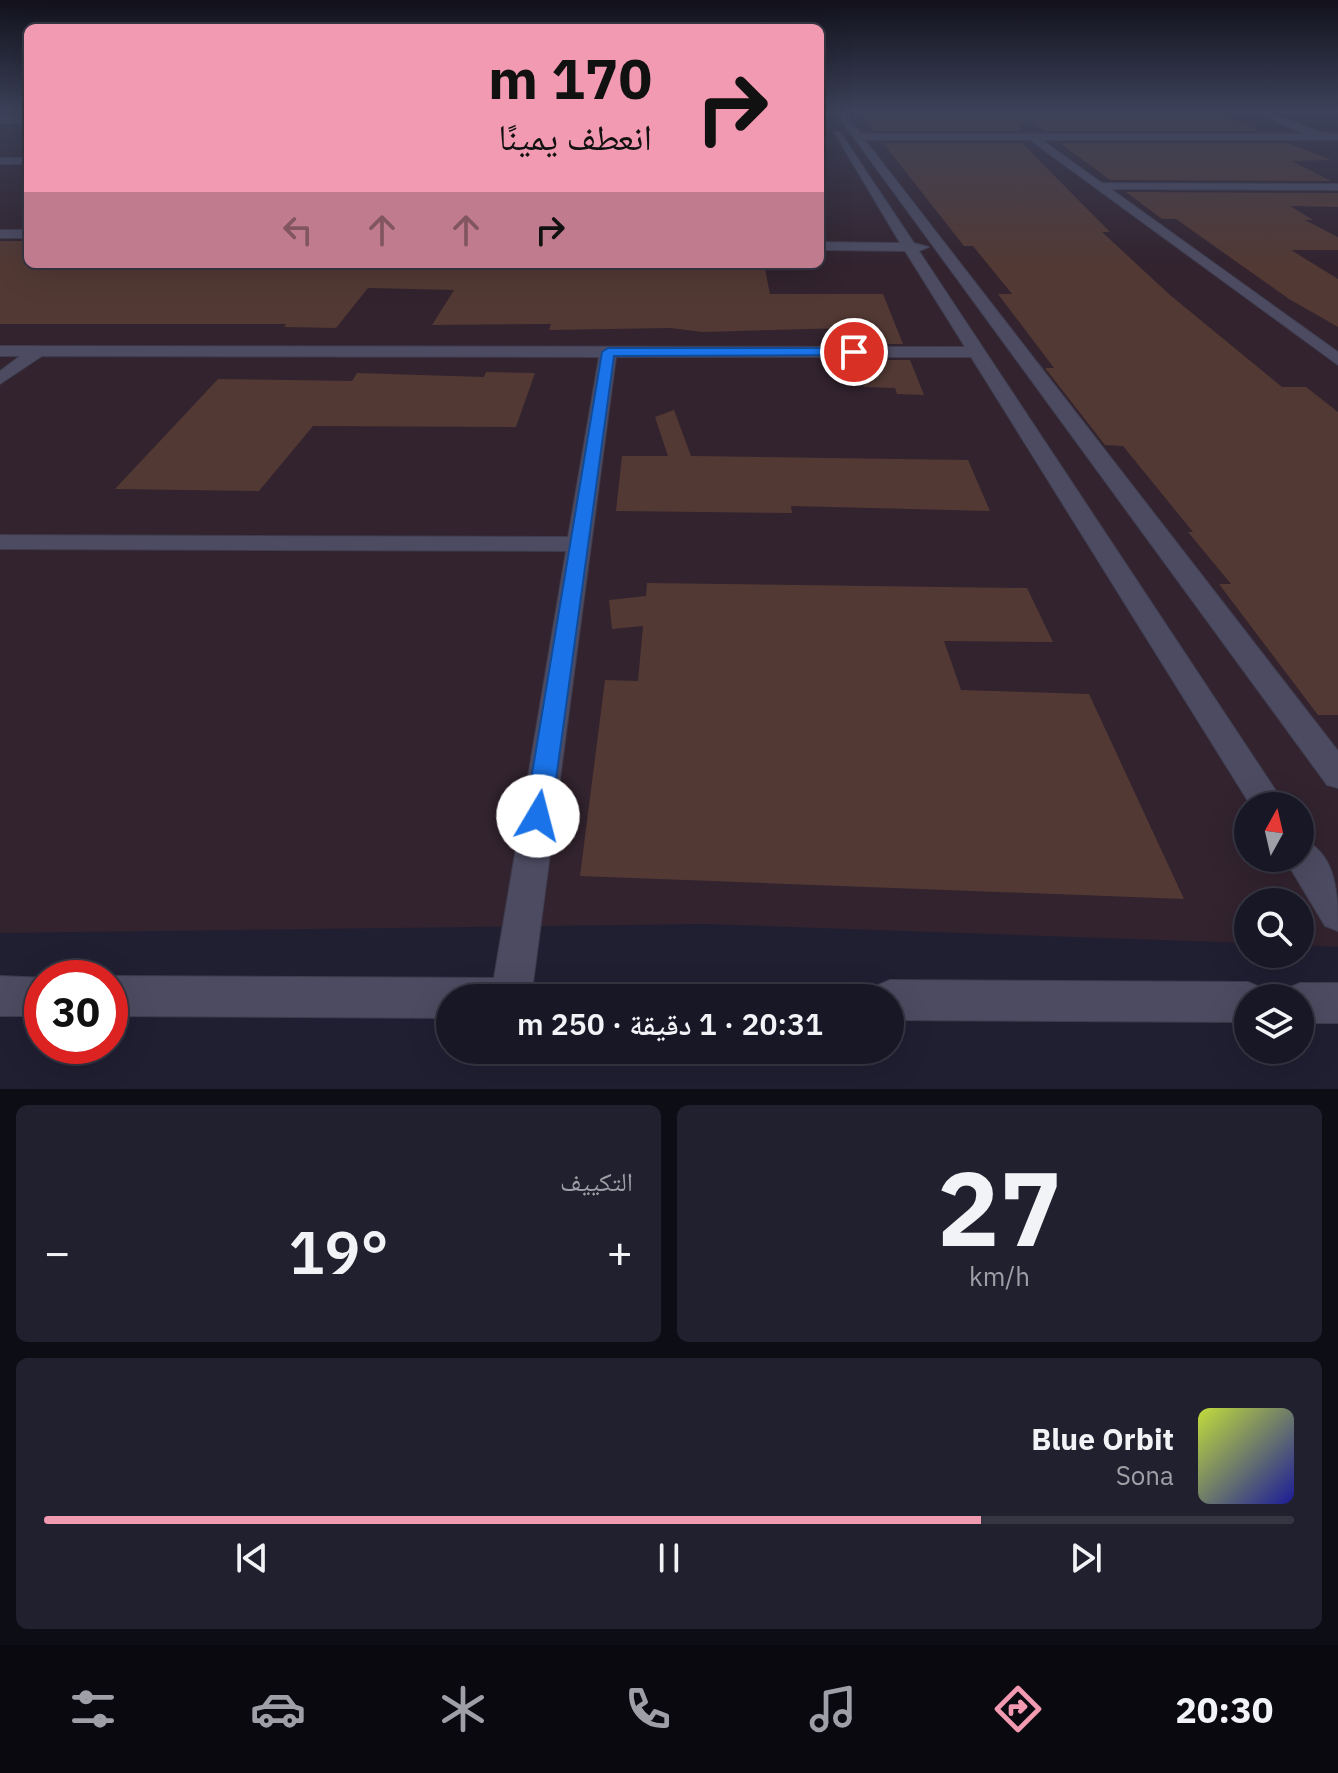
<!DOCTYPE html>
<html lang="ar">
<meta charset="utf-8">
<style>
:root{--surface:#181726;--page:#21202e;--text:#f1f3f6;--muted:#9f9fa7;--line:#363643;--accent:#f19ab2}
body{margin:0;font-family:"IBM Plex Sans","Noto Naskh Arabic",sans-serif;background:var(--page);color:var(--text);direction:rtl;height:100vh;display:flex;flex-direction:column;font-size:30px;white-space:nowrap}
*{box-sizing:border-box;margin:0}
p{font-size:26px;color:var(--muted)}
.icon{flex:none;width:44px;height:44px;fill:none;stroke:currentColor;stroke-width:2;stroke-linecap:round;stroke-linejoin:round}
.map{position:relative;height:1089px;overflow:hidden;direction:ltr}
.drawer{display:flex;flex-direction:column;gap:16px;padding:16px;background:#0d0d15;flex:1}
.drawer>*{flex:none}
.guide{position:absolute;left:24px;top:24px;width:800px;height:244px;border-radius:12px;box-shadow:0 8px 32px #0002,0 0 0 2px var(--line);direction:rtl;background:#f19ab2;color:#111;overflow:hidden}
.needle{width:52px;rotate:8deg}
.controls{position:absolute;left:1234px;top:792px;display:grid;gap:16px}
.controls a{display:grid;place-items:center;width:80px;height:80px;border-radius:50%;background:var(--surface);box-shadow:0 8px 32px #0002,0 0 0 2px var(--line);font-size:40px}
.speed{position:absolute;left:24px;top:960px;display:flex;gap:16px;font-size:40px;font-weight:700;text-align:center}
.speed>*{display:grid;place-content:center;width:104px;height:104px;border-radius:50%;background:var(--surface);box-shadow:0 8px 32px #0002,0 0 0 2px var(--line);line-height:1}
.speed .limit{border:12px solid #d22;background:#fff;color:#111}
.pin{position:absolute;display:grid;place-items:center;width:68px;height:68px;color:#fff;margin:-34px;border:4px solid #fff;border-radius:50%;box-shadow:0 2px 8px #0007}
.me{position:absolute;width:88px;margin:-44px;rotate:8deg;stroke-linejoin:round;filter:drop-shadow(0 0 6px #0008)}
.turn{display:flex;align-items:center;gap:28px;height:168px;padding:0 40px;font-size:36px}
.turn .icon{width:104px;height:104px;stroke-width:2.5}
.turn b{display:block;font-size:56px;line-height:68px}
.lanes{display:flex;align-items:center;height:76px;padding:0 40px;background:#0003;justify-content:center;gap:40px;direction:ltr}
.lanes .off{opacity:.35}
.big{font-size:60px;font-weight:600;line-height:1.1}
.drawer .card{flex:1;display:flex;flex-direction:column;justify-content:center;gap:12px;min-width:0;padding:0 28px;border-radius:12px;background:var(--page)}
.drawer .dial{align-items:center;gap:0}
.dial b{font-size:104px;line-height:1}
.song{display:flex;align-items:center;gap:24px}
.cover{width:96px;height:96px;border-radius:12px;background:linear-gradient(135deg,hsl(70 70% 55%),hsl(240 70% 35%))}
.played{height:8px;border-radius:4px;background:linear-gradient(90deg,var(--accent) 75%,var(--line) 75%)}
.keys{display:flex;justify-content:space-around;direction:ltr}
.heat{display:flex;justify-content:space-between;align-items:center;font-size:44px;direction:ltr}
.drawer .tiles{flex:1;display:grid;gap:16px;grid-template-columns:1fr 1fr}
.card:last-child{grid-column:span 2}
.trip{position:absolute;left:436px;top:984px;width:468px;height:80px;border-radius:40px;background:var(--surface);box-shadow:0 8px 32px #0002,0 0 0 2px var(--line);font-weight:600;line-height:80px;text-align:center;direction:rtl}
.dock{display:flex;height:128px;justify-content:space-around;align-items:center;background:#0a090f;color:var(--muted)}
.dock .icon{width:56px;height:56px}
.dock .current{color:var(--accent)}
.dock b{font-size:36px;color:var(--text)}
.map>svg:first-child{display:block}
</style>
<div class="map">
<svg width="1338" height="1089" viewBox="0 0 1338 1089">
<rect width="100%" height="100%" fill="#201f32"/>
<!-- commercial -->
<path fill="#32232e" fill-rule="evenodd" d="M0 112H28V264H820V112H1338V947L1300 945V902H1248V943L705 924 0 933ZM1248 806H1300V858H1248Z"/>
<!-- building -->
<g fill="#523934">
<path d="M859 112H1213L1260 131H1044L1028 119 1017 131H874Z"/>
<path d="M883 143H1022L1110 232H1102L1170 295 1282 387H1306L1338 412V715H1318L1219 584H1231L1188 532H1193L1123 446 1105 445 1045 368H1054L998 294H1012L973 246H964Z"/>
<path d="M1060 143H1289L1331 160 1292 161 1331 181 1110 180Z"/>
<path d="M1126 192 1338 193V207L1290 206 1313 220H1305L1338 237V250H1291L1338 279V327L1289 299 1176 219H1162Z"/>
<path d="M0 241H28V264H764L770 294H883L903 344H851L847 328 703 332 670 328 549 330 551 324 432 325 454 290 368 288 336 328 284 327 286 324H0Z"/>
<path d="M856 360H910L924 395 897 394 895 388 864 387Z"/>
<path d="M486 372 535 373 516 427 313 426 259 491 115 489 218 379 352 381 357 373 484 377Z"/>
<path d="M674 410 691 456 968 460 990 511 791 506 792 513 616 511 622 456H668L655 417Z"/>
<path d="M647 583 1027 588 1053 642 944 641 961 690 1089 694 1184 899 580 876 605 680 638 681 643 626 612 629 609 600 646 596Z"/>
</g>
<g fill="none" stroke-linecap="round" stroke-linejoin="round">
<!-- street casing -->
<g stroke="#3d3b4c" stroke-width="2">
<g id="street">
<path d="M835 112H843L861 134H1305L1255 112C1286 112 1306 134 1338 134V140H1042L1102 183 1338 184V190L1111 189 1338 352V365L1030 140H865L1338 751V788L1327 785Z"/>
<rect x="0" y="117" width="28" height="6"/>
<path d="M834 132H840L914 243 929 247 919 251 1286 806H1251L971 357H616L531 998H450V1018L110 1016V978H105L110 976 494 978 566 551 0 549V535L568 537 599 357 42 356 0 384V371L20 356H0V346L965 347 905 251 820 250V242L900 243Z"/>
<rect x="0" y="158" width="28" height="6"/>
<rect x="0" y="230" width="28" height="8"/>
<path d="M1300 838C1338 853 1338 896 1338 931L1325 926 1284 858H1300Z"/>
<path d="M0 976 47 978H42V1016H0Z"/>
<path d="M890 980 1248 982 1262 988 1267 998H1248V1022L890 1020V998H871L876 986Z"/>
<path d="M1300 983H1338V1023H1300V998H1282L1286 989Z"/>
</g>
</g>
<!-- street -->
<use href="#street" fill="#4c4b61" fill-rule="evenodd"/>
</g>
<!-- sky -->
<linearGradient id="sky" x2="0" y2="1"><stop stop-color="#12111c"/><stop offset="0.42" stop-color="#3c425a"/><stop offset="1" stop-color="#3c425a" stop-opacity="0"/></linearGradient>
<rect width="1338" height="265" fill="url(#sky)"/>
<!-- route -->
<path fill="#1a73e8" stroke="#114b97" stroke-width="2" d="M854 348 859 349V355L614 356 551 816 547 824 538 827 529 824 525 816 602 352 608 348Z"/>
</svg>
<div class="controls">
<a><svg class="needle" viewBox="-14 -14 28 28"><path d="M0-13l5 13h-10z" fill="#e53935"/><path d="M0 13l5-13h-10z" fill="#9f9fa7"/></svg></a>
<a><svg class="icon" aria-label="search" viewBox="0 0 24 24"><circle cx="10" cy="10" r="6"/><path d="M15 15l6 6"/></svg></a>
<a><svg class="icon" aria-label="layers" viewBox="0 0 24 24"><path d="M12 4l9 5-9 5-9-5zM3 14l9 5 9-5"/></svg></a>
</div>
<div class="speed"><div class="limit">30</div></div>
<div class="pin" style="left:854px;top:352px;background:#d93025"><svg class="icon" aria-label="arrive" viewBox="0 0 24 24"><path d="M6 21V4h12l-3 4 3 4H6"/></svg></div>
<svg class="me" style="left:538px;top:816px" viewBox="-20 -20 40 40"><circle r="19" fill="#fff"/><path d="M0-13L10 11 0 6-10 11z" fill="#1a73e8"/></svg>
<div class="trip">20:31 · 1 دقيقة · 250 m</div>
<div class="guide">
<div class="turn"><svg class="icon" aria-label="right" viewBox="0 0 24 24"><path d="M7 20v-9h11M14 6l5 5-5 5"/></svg><div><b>170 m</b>انعطف يمينًا</div></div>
<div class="lanes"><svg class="icon off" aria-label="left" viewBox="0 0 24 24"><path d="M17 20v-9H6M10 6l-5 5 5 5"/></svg><svg class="icon off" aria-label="ahead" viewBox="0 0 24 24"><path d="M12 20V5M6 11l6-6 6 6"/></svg><svg class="icon off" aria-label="ahead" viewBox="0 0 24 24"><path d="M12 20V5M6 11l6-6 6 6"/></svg><svg class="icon" aria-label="right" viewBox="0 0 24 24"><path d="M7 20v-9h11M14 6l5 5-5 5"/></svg></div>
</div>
</div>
<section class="drawer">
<div class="tiles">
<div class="card dial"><b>27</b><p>km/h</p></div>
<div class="card"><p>التكييف</p>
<div class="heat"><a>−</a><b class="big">19°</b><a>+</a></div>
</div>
<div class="card">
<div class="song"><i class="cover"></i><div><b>Blue Orbit</b><p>Sona</p></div></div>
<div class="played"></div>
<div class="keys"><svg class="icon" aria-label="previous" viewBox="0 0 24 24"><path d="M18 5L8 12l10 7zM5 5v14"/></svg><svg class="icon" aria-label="pause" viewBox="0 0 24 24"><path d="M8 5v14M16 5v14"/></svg><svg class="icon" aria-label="next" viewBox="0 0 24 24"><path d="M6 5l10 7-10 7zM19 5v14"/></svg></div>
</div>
</div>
</section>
<nav class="dock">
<b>20:30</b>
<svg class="icon current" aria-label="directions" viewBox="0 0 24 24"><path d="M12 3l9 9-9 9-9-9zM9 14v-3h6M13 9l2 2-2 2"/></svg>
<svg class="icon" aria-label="music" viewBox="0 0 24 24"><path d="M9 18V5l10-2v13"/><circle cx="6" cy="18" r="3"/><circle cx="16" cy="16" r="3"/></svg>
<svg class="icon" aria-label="phone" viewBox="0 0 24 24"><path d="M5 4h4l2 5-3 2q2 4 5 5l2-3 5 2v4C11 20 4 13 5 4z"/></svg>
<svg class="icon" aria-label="climate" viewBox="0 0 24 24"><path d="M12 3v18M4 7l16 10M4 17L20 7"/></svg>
<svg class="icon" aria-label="car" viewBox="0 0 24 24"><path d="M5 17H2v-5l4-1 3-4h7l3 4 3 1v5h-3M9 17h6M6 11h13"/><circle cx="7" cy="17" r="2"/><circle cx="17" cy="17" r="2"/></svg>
<svg class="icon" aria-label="filters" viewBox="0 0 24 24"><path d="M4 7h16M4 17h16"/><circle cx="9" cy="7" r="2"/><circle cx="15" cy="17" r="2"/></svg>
</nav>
